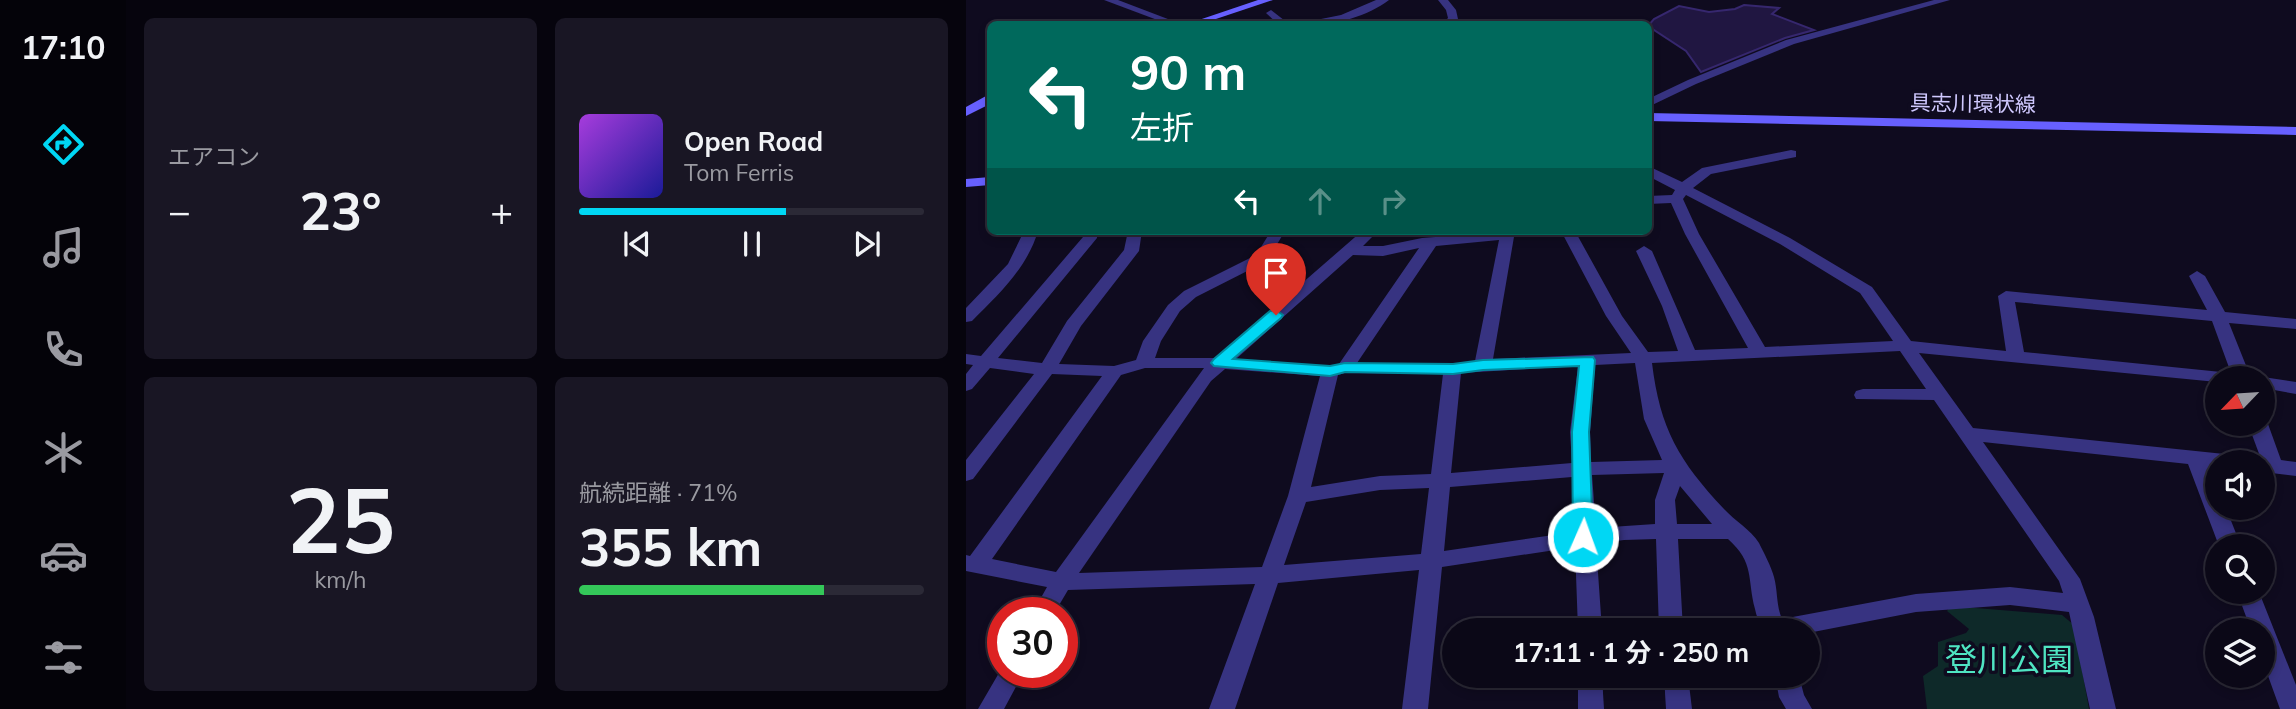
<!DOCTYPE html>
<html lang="ja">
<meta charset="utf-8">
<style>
:root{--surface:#0b0817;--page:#191624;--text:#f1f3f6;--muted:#9a9aa1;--line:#2b2936;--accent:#00d7f4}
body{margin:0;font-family:Mulish,"Noto Sans JP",sans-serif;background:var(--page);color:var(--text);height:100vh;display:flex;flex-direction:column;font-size:26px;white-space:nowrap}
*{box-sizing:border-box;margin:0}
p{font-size:23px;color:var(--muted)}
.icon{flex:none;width:38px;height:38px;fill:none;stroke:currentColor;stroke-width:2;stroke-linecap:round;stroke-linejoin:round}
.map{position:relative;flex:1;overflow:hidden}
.details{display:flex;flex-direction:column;gap:18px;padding:18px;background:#06040d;width:840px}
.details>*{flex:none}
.top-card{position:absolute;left:21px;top:21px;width:665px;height:214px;border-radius:10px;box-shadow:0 4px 10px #0003,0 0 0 2px var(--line);background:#00695c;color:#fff;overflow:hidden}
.needle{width:46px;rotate:245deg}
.controls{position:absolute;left:1239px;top:366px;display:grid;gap:14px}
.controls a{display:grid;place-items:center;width:70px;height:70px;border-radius:50%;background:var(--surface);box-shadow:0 4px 10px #0003,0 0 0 2px var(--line);font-size:35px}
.speed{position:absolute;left:21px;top:597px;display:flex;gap:14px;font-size:35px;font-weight:700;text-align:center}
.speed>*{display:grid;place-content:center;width:91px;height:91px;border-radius:50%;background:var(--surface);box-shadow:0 4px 10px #0003,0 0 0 2px var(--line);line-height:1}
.speed .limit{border:10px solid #d22;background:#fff;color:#111}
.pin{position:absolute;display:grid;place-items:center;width:60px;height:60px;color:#fff;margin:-72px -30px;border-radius:50% 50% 50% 0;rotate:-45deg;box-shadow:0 0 7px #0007}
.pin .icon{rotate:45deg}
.me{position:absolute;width:77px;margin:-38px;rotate:2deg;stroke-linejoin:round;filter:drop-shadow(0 0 5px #0008)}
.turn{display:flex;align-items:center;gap:24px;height:147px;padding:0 28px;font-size:32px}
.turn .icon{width:91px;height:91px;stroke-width:2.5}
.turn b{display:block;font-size:49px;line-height:60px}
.lanes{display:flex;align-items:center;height:66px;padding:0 28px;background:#0003;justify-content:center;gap:35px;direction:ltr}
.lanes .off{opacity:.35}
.big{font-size:52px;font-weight:700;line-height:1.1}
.details .widget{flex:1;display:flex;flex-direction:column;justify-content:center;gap:10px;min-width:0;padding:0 24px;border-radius:10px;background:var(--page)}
.details .dial{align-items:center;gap:0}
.dial b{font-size:91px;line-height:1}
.song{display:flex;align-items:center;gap:21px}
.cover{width:84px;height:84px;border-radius:10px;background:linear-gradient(135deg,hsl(280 70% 55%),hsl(240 70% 35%))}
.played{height:7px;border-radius:4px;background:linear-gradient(90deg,var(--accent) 60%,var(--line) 60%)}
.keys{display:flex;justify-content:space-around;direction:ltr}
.heat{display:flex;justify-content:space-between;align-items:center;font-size:38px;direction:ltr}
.charge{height:10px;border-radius:5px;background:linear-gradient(90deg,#34c759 71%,var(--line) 0)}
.details .tiles{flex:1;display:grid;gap:18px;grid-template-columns:repeat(2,1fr)}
.trip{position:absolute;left:476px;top:618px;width:378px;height:70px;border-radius:35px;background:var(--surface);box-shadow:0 4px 10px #0003,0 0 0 2px var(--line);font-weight:700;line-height:70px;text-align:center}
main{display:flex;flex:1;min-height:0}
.tabs{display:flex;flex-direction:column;width:126px;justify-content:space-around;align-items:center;background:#040309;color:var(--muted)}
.tabs .icon{width:49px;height:49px}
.tabs .selected{color:var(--accent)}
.tabs b{font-size:32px;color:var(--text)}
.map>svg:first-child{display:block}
</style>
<main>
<nav class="tabs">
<b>17:10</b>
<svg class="icon selected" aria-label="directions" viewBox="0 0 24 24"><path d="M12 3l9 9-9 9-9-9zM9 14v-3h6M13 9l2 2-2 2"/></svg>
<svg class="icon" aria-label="music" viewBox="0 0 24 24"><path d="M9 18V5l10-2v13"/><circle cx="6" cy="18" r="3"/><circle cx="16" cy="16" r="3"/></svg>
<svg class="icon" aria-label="phone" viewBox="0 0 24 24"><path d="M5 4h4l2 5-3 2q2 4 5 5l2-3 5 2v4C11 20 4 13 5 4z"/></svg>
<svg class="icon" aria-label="climate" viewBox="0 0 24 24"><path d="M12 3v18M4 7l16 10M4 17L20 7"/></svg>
<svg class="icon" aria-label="car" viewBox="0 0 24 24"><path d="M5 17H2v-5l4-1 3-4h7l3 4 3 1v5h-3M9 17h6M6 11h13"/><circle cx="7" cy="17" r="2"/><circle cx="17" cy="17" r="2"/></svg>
<svg class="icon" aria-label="filters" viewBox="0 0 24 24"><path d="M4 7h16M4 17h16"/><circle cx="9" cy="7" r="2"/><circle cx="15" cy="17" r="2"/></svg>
</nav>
<section class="details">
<div class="tiles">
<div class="widget"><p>エアコン</p>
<div class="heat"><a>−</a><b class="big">23°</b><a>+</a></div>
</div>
<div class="widget">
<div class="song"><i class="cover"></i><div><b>Open Road</b><p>Tom Ferris</p></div></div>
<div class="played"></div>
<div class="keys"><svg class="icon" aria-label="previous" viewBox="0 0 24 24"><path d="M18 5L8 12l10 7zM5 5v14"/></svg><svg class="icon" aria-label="pause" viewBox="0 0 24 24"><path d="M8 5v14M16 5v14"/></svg><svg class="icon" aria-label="next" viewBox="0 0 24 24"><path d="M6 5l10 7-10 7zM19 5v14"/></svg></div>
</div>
<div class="widget dial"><b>25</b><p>km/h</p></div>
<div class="widget"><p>航続距離 · 71%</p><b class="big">355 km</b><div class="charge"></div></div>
</div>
</section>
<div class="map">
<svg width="1330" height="709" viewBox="0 0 1330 709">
<rect width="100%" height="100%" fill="#0f0b1f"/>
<!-- green -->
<path fill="#0e2929" d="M985 606 1096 615 1108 625 1123 709H961L957 676 972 666V642L1000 633 1003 629 981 611Z"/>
<!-- building -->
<path fill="#201641" stroke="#36276e" stroke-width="2" d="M778 5 813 8 806 14 848 30 819 38 735 72 720 51 682 26 688 19 713 6 743 12 769 9Z"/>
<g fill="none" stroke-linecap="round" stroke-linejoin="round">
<!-- minor -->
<g fill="#373381" fill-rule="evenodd">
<path d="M138 0H152L215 24H202Z"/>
<path d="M410 0H423C398 19 361 27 330 24L375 15Z"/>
<path d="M472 0H482L490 10 492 19 487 24H476L482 18 480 10Z"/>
<path d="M968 0H984L828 44 730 84 682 107V99L722 80 820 40Z"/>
<path d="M305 10 323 24H312L300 13Z"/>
<path d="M825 150 830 151V157L745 174 727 188 824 238 906 287 945 341 1040 351 1032 296 1040 291 1241 310 1223 276 1231 271 1239 276 1259 312 1330 319V329L1263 323 1285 378H1251V382L953 353 1007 428 1268 455 1275 457 1278 462H1251V467L1243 466 1251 487V508H1260L1275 546H1253L1222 464 1017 442 1114 579 1128 617 1150 709H1124L1103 612 1044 605 950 612 842 633V630H797C794 623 790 616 789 609 781 579 789 563 762 539H712L717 630H693L690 539 658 540 630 544 636 630H612L609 547 476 567 462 709H436L453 570 312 583 269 709H243L289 584 102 590 89 612H67L81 587 0 571V555L4 556 136 376 86 374 7 479 0 481V460L68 374 24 368 6 389 0 391V374L7 365 0 364V354L15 356 117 237V231H131V238L32 358 76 363 101 321 158 250 162 231H176L173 251 115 326 93 364 148 366 170 360 177 341 202 305 218 291 290 255 305 231H319L301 261 230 297 214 311 195 341 189 358H250L396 231H412L397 246H417L456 238 549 231 527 359 665 353 640 316 595 231H609L656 316 682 352 712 351 696 306 670 251 678 246 686 251 729 350 782 348 719 234 705 203 682 204V196L706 195 709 190 682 176V166L716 182 736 168ZM720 195 814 244 894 293 927 341 799 347 733 234 717 199ZM533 240 509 361 487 364 391 363 470 246ZM453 248 373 364 364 366 270 359 387 255 417 256ZM1049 302 1246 321 1265 373 1058 352ZM934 351 960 389H897L890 391 888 395 890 399 968 400 1093 581 1097 593 1044 587 950 594 816 619C810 605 812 592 808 577 805 566 798 553 793 543 785 530 768 520 758 509 713 461 694 429 686 363ZM669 363 678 419 696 460 625 462 624 432 629 365ZM612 366 604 432 606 463 485 473 495 373ZM179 368H238L90 572 26 559 155 375ZM259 369 354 376 322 496 296 567 113 573 245 381ZM379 373 477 374 465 474 414 476 345 487 372 375ZM698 473 689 500V524L630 528 626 475ZM606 477 608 532 478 551 484 487ZM714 486 746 524H711L709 500ZM463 488 455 554 318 565 340 502 414 490Z"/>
<path d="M58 231H72C61 268 33 294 6 321L0 322V308L42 264Z"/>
<path d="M1297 377 1330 382V394L1297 388Z"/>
<path d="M1297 419 1302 424 1315 460 1330 462V476L1297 472V462H1289L1295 459 1282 424H1297Z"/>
<path d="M1271 592H1293L1330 685V709H1314L1297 662V630H1285Z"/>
<path d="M37 666V672H58L38 709H12Z"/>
<path d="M612 676H636L638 709H612Z"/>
<path d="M698 676H722L726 709H700Z"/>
<path d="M809 676H833L838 695 846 709H820L813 697Z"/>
</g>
<!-- secondary -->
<g fill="#6760ff" fill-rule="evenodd">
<path d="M292 0H307L235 24H221Z"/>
<path d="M20 96H24V104L0 116V107Z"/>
<path d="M682 113 1330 127V135L682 121Z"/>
<path d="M24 177V185L0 187V179Z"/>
</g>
</g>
<!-- route -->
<path fill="#00d7f4" stroke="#008c9f" stroke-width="2" d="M310 310 317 315 315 318 267 359 364 366 379 363 487 364 517 360 627 357 629 360 623 432 627 537 624 542H610L607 537 606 432 613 366 517 370 487 374 379 372 364 376 248 366 245 363 248 359 304 311Z"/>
<g text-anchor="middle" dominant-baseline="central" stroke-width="7" stroke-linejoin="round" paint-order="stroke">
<!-- far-street labels -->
<g font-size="21" fill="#d0c9ff" stroke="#0f0b1f">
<text transform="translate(1007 103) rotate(1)">具志川環状線</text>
</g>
<!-- near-park labels -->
<g font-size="32" fill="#4fe5c2" stroke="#0f0b1f">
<text x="1043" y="659">登川公園</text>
</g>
</g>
</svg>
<div class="controls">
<a><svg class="needle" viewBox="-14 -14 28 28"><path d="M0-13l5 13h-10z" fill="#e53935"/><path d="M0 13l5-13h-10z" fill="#9a9aa1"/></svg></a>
<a><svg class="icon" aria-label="sound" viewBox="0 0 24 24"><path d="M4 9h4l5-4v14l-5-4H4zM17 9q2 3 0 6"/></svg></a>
<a><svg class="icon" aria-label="search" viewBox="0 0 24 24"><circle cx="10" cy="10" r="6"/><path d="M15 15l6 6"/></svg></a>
<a><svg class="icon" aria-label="layers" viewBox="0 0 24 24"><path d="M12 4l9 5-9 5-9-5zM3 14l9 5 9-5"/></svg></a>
</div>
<div class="speed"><div class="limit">30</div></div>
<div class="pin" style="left:310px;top:315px;background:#d93025"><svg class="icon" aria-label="arrive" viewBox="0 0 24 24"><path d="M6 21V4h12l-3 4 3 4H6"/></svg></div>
<svg class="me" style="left:617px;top:537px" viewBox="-20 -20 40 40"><circle r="17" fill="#00d7f4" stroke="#fff" stroke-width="3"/><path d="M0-11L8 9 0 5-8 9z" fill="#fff"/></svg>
<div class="trip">17:11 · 1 分 · 250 m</div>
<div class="top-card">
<div class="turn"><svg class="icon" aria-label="left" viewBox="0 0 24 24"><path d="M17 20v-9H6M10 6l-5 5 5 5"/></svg><div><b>90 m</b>左折</div></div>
<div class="lanes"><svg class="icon" aria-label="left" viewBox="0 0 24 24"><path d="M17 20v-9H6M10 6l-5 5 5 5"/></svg><svg class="icon off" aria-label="ahead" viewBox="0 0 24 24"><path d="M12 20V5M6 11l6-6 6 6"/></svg><svg class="icon off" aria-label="right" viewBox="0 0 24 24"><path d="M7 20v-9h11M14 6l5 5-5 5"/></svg></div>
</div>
</div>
</main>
